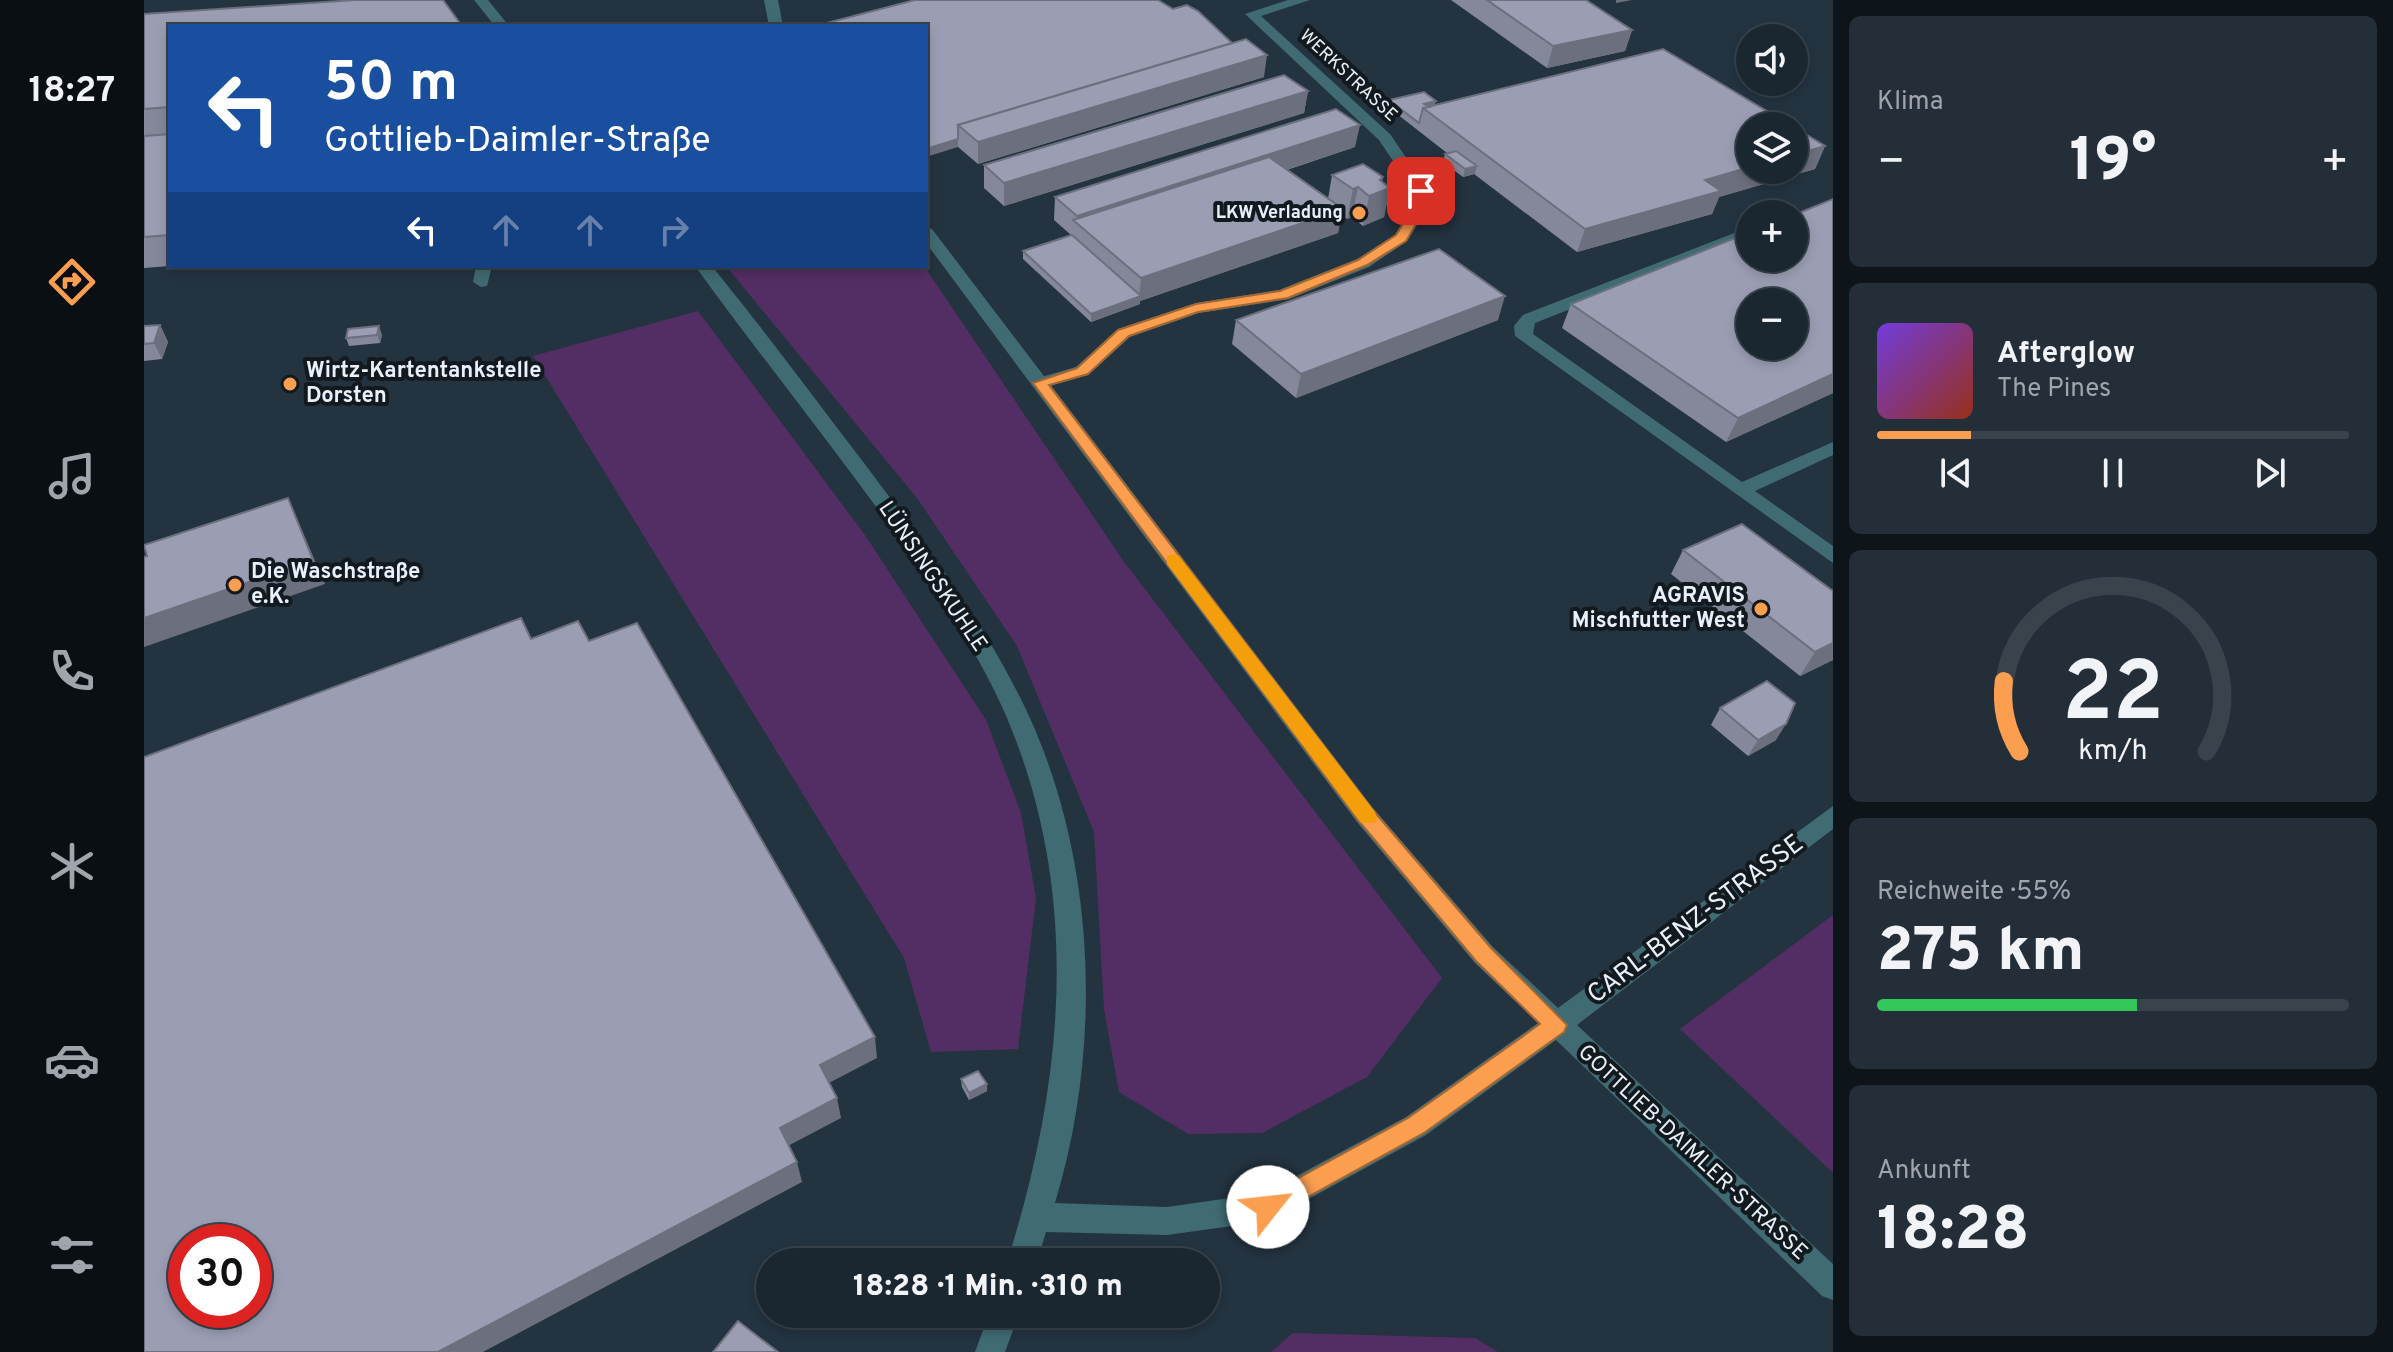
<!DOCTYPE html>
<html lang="de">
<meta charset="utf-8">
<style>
:root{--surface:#1a2630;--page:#232e38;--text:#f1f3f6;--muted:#9fa5ab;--line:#38434c;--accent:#fb9e50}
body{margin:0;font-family:Overpass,sans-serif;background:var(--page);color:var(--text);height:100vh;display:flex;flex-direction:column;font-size:30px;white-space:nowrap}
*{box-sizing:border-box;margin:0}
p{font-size:26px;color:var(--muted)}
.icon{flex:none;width:44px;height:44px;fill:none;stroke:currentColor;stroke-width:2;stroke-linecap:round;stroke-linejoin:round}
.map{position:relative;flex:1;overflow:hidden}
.side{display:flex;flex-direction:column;gap:16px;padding:16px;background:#0e151a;width:560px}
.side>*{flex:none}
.hud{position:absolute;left:24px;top:24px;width:760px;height:244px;border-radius:0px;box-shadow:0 4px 12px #0003,0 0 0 2px var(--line);background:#1a4fa0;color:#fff;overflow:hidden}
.controls{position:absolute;left:1592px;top:24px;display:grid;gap:16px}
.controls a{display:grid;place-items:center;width:72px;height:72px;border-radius:50%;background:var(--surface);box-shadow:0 4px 12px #0003,0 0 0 2px var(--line);font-size:40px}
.speed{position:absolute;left:24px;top:1224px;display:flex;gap:16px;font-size:40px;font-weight:700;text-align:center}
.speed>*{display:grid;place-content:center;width:104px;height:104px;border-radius:50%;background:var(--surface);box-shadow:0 4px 12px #0003,0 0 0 2px var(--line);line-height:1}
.speed .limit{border:12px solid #d22;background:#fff;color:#111}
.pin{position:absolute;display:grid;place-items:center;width:68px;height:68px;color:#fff;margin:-34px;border-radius:16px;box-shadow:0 4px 12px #0006}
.me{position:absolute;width:88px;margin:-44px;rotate:61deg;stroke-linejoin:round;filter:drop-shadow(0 0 6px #0008)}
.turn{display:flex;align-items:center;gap:28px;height:168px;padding:0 24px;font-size:36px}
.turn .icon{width:104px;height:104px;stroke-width:2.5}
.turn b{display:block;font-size:56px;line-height:68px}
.lanes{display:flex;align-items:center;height:76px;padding:0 24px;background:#0003;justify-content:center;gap:40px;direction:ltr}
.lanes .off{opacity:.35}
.big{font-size:60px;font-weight:800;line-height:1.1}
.side .widget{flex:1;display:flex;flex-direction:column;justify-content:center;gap:12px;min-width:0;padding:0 28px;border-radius:12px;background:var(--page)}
.side .dial{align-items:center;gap:0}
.dial svg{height:208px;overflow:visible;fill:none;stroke:var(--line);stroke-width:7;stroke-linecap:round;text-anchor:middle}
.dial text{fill:var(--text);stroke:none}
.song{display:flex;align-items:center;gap:24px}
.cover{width:96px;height:96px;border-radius:12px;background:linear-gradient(135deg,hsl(260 70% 55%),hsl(10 70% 35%))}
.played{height:8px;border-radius:4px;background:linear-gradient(90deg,var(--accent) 20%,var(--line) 20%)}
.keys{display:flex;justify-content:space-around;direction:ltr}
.heat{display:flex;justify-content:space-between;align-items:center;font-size:44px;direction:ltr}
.charge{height:12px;border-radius:6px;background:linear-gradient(90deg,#34c759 55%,var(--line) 0)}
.trip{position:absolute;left:612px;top:1248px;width:464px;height:80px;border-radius:40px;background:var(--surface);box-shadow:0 4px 12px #0003,0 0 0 2px var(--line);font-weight:800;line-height:80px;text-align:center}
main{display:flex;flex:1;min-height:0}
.tabs{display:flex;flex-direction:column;width:144px;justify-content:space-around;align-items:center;background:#0a0f13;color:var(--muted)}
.tabs .icon{width:56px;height:56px}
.tabs .current{color:var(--accent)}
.tabs b{font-size:36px;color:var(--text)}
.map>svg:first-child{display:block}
</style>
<main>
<nav class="tabs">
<b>18:27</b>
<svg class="icon current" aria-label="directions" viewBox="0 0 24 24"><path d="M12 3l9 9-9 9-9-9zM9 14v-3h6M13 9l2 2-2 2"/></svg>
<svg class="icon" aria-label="music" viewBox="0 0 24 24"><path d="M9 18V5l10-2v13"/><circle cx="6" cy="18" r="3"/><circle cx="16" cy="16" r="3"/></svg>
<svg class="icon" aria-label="phone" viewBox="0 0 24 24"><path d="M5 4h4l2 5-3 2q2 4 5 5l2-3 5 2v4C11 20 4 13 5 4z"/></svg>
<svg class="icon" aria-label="climate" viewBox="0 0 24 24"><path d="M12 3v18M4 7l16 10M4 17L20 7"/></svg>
<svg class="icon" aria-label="car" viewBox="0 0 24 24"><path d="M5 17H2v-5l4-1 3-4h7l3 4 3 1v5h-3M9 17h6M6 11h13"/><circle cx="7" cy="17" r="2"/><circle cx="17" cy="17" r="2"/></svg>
<svg class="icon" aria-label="filters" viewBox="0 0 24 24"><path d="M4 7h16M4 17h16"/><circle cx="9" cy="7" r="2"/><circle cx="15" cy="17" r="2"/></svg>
</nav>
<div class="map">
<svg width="1689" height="1352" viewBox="0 0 1689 1352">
<rect width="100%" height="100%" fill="#233340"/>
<!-- green -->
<g fill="#532e64">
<path d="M582 266H780L978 559 1298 978 1223 1077 1118 1133 1044 1134 975 1092 960 1009 950 832 873 646 773 498Z"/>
<path d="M554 311 721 535 842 720 877 813 892 898 874 1049 787 1052 760 958 389 356Z"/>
<path d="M1689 915V1173L1536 1029Z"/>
<path d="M1149 1333 1331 1338 1354 1352H1127Z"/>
</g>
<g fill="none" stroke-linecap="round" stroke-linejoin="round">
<!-- service -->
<g fill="#406b73" fill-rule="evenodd">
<path d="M1144 0H1166L1117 16 1246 134 1285 191 1281 211 1263 241 1225 267 1145 299 1055 313 986 337 944 375 896 389 890 387V379L932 367 974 329 1052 303 1135 290 1213 259 1251 235 1265 211 1269 191 1235 140 1101 14Z"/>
<path d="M1606 227V238L1391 323 1389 334 1598 482 1689 442V455L1611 491 1689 546V563L1371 336 1370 326 1379 315Z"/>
<path d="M332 266H348L343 286 337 287 329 282Z"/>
</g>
<!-- minor -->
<g fill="#406b73" fill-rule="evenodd">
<path d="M330 0H344L365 26H351Z"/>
<path d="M620 0H634L639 26H625Z"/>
<path d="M782 227 788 229 1229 808 1349 947 1414 1008 1689 806V829L1433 1025 1689 1264V1300L1678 1296 1412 1040 1282 1135 1124 1221 1023 1235 902 1232 893 1262H863C920 1083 938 895 863 718 836 654 794 594 754 537 688 445 617 357 551 266H568L583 285C630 343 674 403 720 463 780 543 843 625 885 716 953 865 958 1048 911 1203L1023 1207 1121 1193 1262 1117 1394 1023 1331 963 1213 822 782 243Z"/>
<path d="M845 1314H875L861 1352H831Z"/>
</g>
</g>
<!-- wall -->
<g fill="#85889a">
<path d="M1307 0H1442L1488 30 1481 51 1403 68Z"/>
<path d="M1029 9 1120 77 834 164 814 147 782 26Z"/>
<path d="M0 14 26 26V266L0 268Z"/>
<path d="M1164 91 1160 113 860 206 840 188V165Z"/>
<path d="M1245 100 1291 106 1681 146 1671 169 1575 197 1568 214 1433 252 1330 174 1319 177 1299 162 1301 154 1303 153 1244 107Z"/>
<path d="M1211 147 1143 170 1184 199 1188 175 1239 177 1238 181 1246 188 1240 217 1219 226 1208 217 1203 219 1197 215 1194 233 996 301V304L947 322 879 259V251L927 235 910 220 911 197Z"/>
<path d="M1427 304 1689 393 1582 442 1418 328Z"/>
<path d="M1092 320H1354L1152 398 1088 344Z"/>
<path d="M16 325 24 342 18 359 0 361V326Z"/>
<path d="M238 335 236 343 205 346 202 338Z"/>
<path d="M1539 550 1689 591V660L1656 676 1527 574Z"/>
<path d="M1576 708 1632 740 1604 756 1567 725Z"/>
<path d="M817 1079 843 1084V1091L825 1100 818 1087Z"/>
</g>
<!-- shaded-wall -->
<g fill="#6c6f7d">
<path d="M1472 0H1488L1472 3Z"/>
<path d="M1488 30 1481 51 1403 68 1409 46Z"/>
<path d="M1123 55 1120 77 834 164V142Z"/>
<path d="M1164 91 1160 113 860 206V183Z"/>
<path d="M1292 101 1290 109 1282 111 1280 104Z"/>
<path d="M1216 125 1211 147 946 234 932 223 933 216Z"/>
<path d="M814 139V147L782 157V149Z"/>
<path d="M1681 146 1671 169 1575 197 1568 214 1433 252 1441 229 1561 180 1606 167V170H1650V155Z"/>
<path d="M1333 166 1331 174 1319 177 1321 169Z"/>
<path d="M1239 177 1235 192 1246 188 1240 217 1219 226 1225 196Z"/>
<path d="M1214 187 1208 217 1203 219 1209 189Z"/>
<path d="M1199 209 1194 233 996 301V304L947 322V314L995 297 997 278Z"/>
<path d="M1361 296 1354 320 1152 398 1157 374Z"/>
<path d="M16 325 24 342 18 359 10 343Z"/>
<path d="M235 326 238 335 236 343 233 335Z"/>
<path d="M1689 374V393L1582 442 1594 418Z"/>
<path d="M144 498 181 584 0 647V618Z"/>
<path d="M1689 643V660L1656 676 1671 652Z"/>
<path d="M1642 724 1632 740 1604 756 1614 740Z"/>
<path d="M731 1037 733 1058 679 1086 676 1065Z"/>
<path d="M843 1084V1091L825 1100V1093Z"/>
<path d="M693 1098 697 1118 640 1148 636 1128Z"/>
<path d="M653 1162 658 1182 339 1352H294Z"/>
</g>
<!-- building -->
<g fill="#9b9eb3" stroke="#6c6f7d" stroke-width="2" fill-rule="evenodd">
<path d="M211 0H299L318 26H26V107L0 109V14Z"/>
<path d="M771 0H1014L1029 9 1043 5 1054 11 1088 43 814 125V139L782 149V26L675 25Z"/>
<path d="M1343 0H1442L1488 30 1409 46Z"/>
<path d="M1102 39 1123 55 834 142 814 125Z"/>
<path d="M1519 49 1648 126H1606V167L1561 180 1577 191 1441 229 1279 108Z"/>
<path d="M1140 75 1164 91 860 183 840 165Z"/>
<path d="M1280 92 1292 101 1280 104 1285 107 1279 108 1275 123 1245 100Z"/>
<path d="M1192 109 1216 125 933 216 911 197Z"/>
<path d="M1650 127 1681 146 1650 155Z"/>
<path d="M26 134V235L0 237V136Z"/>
<path d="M1312 151 1333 166 1321 169 1301 154Z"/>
<path d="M1125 157 1199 209 997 278 929 220Z"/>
<path d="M1219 164 1239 177 1236 180 1246 188 1225 196 1214 187 1209 189 1188 175Z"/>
<path d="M1689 199V374L1594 418 1427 304 1606 232V258H1650V215ZM1606 302H1650V346H1606Z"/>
<path d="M928 235 997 296 947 314 879 251Z"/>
<path d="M1295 249 1361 296 1157 374 1092 320Z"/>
<path d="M16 325 10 343 0 344V326Z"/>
<path d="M235 326 233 335 202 338 204 329Z"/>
<path d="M144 498 169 560 0 618V557L3 556 0 545Z"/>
<path d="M1598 524 1689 591V643L1671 652 1539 550Z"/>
<path d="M377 618 387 639 434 621 445 641 493 623 731 1037 676 1065 693 1098 636 1128 653 1162 294 1352H0V757ZM42 1242H110V1310H42Z"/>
<path d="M1623 681 1651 703 1642 724 1614 740 1576 708Z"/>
<path d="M834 1071 843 1084 825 1093 817 1079Z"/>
<path d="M594 1321 634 1352H569Z"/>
</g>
<!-- route -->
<path fill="#fb9e50" stroke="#a36734" stroke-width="2" d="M1272 188 1283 191 1280 211 1262 241 1223 265 1144 298 1054 312 985 336 944 374 905 385 1228 809 1347 948 1423 1025 1420 1032 1280 1133 1124 1219 1116 1216 1112 1207 1116 1199 1264 1118 1396 1024 1332 961 1214 820 889 383 933 368 974 330 1052 304 1136 291 1214 260 1252 235 1267 211Z"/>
<!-- slow -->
<path fill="#f59e0b" d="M1029 554 1035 556 1231 812 1233 818 1231 823H1217L1023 564V556Z"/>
<!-- markers -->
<g fill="#fb9e50" stroke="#131a1f" stroke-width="3">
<circle cx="1215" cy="213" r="8"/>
<circle cx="146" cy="384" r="8"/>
<circle cx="91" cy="585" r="8"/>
<circle cx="1617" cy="609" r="8"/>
</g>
<g text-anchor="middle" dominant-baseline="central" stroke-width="8" stroke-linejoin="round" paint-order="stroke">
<!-- far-street labels -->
<g font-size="18" fill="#e8f1fa" stroke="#131a1f">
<text transform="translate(1204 76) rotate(43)">WERKSTRASSE</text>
</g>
<!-- far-poi labels -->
<g font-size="18" font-weight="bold" fill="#e8f1fa" stroke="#131a1f" text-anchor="end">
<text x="1199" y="213">LKW Verladung</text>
</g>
<!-- poi labels -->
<g font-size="22" font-weight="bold" fill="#e8f1fa" stroke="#131a1f" text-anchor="start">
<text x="162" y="371">Wirtz-Kartentankstelle<tspan x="162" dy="25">Dorsten</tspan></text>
<text x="107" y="572">Die Waschstraße<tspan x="107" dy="25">e.K.</tspan></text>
<text x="1601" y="596" text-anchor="end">AGRAVIS<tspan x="1601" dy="25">Mischfutter West</tspan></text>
</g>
<!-- street labels -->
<g font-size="22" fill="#e8f1fa" stroke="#131a1f">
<text transform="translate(788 577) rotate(56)">LÜNSINGSKUHLE</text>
<text transform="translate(1548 1153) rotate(43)">GOTTLIEB-DAIMLER-STRASSE</text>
</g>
<!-- near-street labels -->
<g font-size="26" fill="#e8f1fa" stroke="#131a1f">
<text transform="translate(1552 920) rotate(-37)">CARL-BENZ-STRASSE</text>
</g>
</g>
</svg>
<div class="controls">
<a><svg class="icon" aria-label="sound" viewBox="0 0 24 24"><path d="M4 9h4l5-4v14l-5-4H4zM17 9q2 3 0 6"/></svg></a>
<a><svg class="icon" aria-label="layers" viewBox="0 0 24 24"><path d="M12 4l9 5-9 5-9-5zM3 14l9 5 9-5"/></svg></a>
<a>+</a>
<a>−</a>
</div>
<div class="speed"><div class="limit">30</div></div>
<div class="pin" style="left:1277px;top:191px;background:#d93025"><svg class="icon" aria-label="arrive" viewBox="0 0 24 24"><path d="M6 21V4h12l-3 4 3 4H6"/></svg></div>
<svg class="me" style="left:1124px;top:1207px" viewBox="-20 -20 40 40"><circle r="19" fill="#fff"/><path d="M0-13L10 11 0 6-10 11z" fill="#fb9e50"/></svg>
<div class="trip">18:28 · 1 Min. · 310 m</div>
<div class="hud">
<div class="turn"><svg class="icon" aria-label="left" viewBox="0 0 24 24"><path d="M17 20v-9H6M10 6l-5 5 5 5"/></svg><div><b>50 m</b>Gottlieb-Daimler-Straße</div></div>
<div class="lanes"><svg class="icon" aria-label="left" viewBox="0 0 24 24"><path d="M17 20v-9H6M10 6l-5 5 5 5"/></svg><svg class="icon off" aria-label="ahead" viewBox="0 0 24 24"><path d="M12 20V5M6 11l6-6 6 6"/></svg><svg class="icon off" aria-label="ahead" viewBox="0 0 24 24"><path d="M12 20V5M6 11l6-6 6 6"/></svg><svg class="icon off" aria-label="right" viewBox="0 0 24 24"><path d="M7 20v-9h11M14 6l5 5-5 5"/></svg></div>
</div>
</div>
<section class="side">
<div class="widget"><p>Klima</p>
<div class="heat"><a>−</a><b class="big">19°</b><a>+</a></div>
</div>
<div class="widget">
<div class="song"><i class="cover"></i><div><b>Afterglow</b><p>The Pines</p></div></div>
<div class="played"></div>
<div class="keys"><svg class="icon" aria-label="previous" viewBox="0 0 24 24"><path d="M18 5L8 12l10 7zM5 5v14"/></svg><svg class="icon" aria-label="pause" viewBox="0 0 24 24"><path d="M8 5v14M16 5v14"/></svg><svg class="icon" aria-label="next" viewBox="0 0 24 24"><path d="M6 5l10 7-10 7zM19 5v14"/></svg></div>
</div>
<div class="widget dial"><svg viewBox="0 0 100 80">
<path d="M14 69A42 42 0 1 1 86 69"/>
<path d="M14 69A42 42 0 0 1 8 42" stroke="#fb9e50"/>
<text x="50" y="56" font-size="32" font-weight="700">22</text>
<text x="50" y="72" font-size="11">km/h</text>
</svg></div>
<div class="widget"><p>Reichweite · 55%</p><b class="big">275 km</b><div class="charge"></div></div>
<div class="widget"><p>Ankunft</p><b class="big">18:28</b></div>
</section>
</main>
